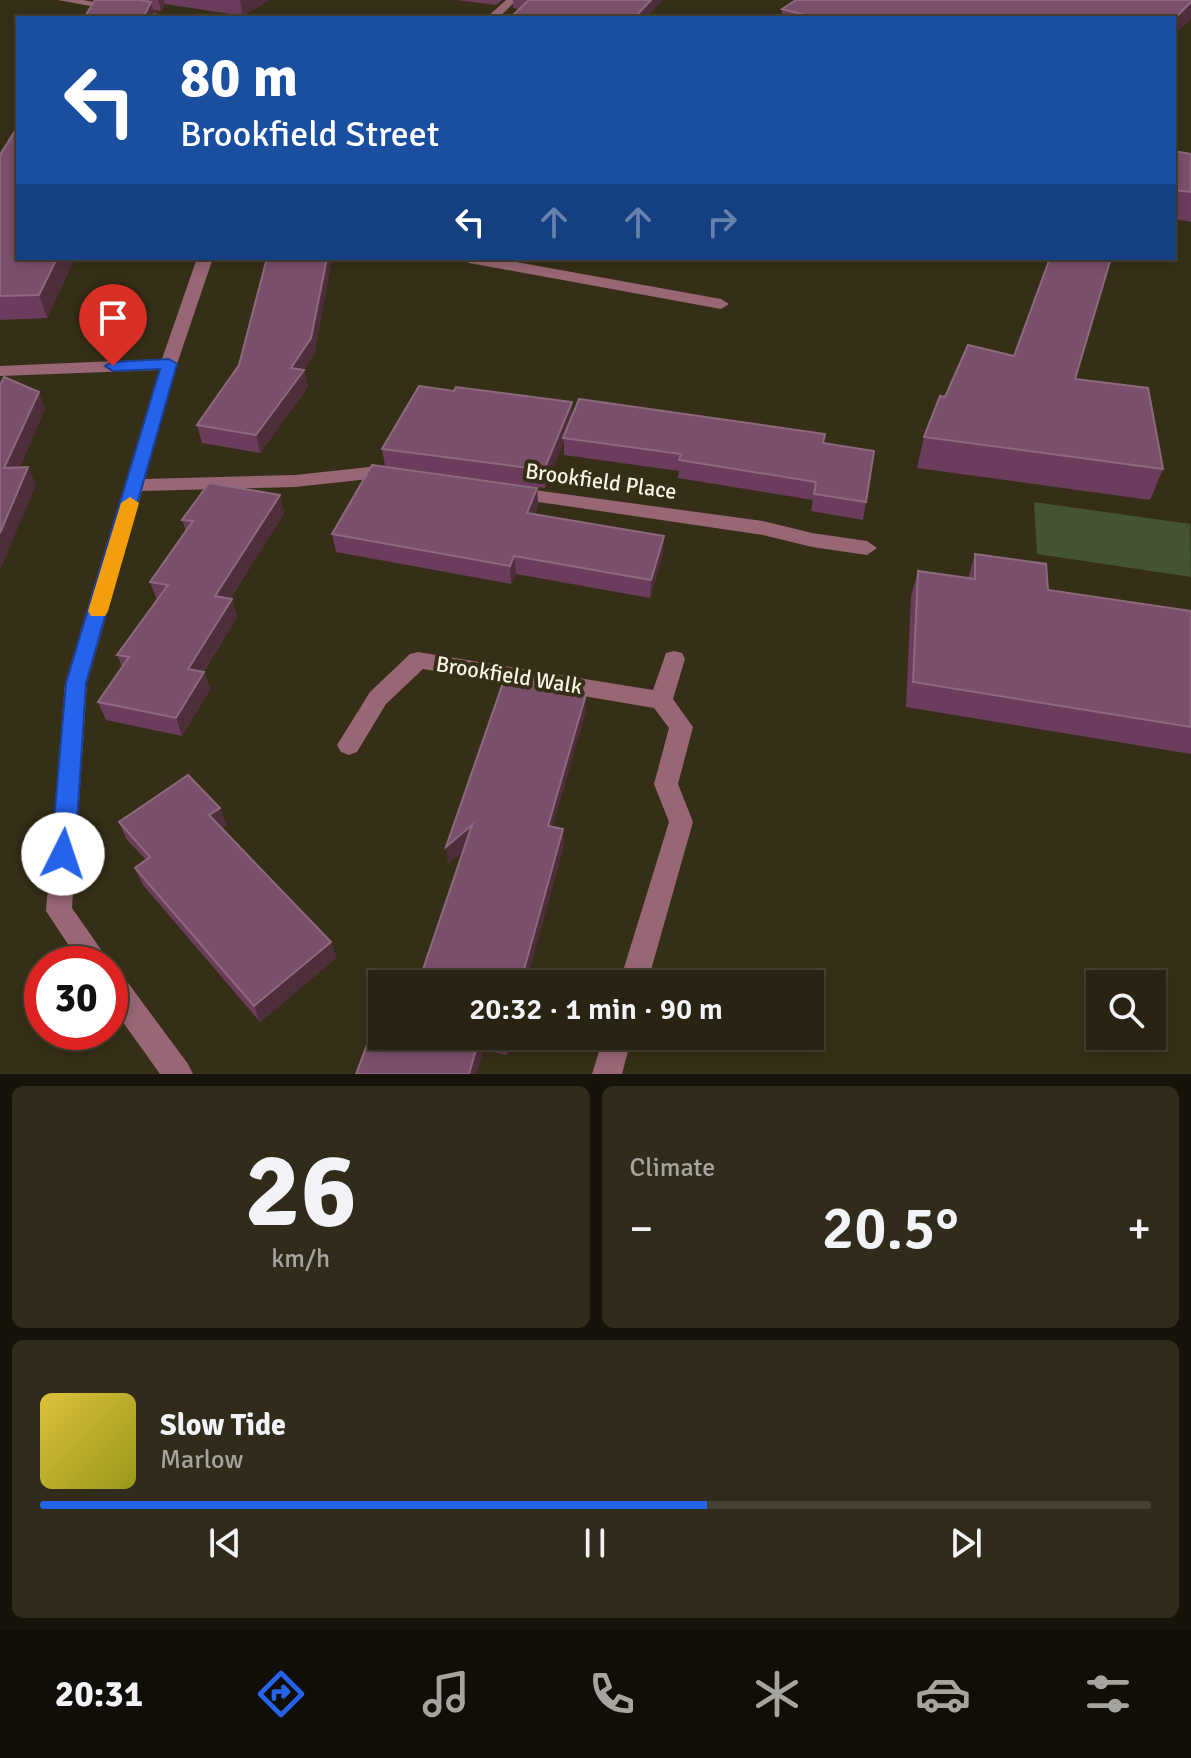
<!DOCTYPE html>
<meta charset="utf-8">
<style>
:root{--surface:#282312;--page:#302b1b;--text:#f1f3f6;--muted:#a5a49f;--line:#444032;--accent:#2563eb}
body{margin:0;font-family:Signika,sans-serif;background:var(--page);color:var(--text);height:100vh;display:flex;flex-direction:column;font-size:30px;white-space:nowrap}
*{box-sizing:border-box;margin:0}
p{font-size:26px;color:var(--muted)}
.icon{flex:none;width:44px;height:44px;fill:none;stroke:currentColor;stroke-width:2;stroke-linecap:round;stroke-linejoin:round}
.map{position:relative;height:1074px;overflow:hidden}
.side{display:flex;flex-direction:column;gap:12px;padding:12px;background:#16130a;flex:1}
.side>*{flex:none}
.guide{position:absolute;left:16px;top:16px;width:1160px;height:244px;border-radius:0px;box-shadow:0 4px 12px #0003,0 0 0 2px var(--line);background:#1a4fa0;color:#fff;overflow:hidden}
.buttons{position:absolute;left:1086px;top:970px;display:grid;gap:16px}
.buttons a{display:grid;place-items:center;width:80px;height:80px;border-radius:0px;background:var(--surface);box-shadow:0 4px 12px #0003,0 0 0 2px var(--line);font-size:40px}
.speed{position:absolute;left:24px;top:946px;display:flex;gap:16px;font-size:40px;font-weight:700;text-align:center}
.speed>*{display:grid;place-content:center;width:104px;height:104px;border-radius:50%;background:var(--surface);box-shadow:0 4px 12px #0003,0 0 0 2px var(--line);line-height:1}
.speed .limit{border:12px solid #d22;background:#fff;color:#111}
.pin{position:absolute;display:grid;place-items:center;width:68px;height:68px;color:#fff;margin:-82px -34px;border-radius:50% 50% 50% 0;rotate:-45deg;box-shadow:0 0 8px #0007}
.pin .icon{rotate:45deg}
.me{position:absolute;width:88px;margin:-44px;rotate:4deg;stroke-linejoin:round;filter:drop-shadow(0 0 6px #0008)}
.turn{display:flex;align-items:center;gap:28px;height:168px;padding:0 32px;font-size:36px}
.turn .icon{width:104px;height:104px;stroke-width:2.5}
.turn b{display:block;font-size:56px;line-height:68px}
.lanes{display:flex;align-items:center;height:76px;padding:0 32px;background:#0003;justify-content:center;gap:40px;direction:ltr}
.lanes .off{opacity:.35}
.big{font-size:60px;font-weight:600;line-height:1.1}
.side .tile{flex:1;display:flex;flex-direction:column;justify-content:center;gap:12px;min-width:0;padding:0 28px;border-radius:12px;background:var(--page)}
.side .dial{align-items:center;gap:0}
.dial b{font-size:104px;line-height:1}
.song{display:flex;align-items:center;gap:24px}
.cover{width:96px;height:96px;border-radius:12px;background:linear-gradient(135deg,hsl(50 70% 55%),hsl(60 70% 35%))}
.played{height:8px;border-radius:4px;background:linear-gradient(90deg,var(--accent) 60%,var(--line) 60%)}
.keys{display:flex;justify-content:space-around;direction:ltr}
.heat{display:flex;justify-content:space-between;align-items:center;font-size:44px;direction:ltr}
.side .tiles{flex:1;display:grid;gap:12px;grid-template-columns:1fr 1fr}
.tile:last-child{grid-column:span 2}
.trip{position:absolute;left:368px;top:970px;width:456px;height:80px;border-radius:0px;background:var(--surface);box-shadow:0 4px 12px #0003,0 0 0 2px var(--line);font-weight:600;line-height:80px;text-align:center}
.menu{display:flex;height:128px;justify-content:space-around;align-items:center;background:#100e07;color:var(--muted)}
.menu .icon{width:56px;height:56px}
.menu .on{color:var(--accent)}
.menu b{font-size:36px;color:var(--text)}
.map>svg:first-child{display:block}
</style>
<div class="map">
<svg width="1191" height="1074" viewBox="0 0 1191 1074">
<rect width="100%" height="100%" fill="#362f18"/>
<!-- green -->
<path fill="#445333" d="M1034 502 1190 524 1191 577 1037 554Z"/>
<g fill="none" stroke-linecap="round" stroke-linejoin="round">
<!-- street -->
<g fill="#986675" fill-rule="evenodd">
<path d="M58 0H83L180 18H155Z"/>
<path d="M506 0H517L498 18H486Z"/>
<path d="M197 258H213L177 364 145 479 295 475 369 467 400 472 402 476 393 482 369 479 295 487 142 491 87 683 72 908 111 964H81L46 911 65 683 159 370 0 376V366L162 359Z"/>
<path d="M461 258H494L721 299 729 304 721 309 469 263Z"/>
<path d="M512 487 763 521 812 533 867 541 877 548 867 555 812 547 763 535 505 497 502 493 505 489Z"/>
<path d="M674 651 682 653 685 659 673 699 693 727 678 784 693 822 647 984H619L669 822 654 784 669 728 654 708 423 669 386 704 357 752 349 755 341 752 337 745 370 692 410 654 418 652 653 690 666 653Z"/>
<path d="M110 968 120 972 188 1064 193 1074H160L110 1004Z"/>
<path d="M604 1036H632L622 1074H592Z"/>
</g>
</g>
<!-- wall -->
<g fill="#6b3c5c">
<path d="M95 0H269L243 16 165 4 161 11 153 10 155 18H84Z"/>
<path d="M457 0H502L496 5Z"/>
<path d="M513 0H663L520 9 513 8Z"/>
<path d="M782 9 1191 18 1174 35V18H782Z"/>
<path d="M1174 151 1191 154V222L1174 219Z"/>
<path d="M0 155 18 258H80H75L47 318 0 320Z"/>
<path d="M267 258H332L314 355 304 370 308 387 260 453 202 443 197 425 239 365Z"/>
<path d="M1014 356 1075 379 1163 469 1150 500 917 468 924 437 945 397Z"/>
<path d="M454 391 572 402V416L824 443 866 502 863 520 811 511 813 500 678 478 679 471 564 455V441L545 488 385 466 382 449Z"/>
<path d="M537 488 538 506 535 514 663 554 650 598 516 574 511 584 336 552 332 534Z"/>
<path d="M280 495 284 513 230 599H232L237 617 204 671 210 689 182 736 106 720 98 702 122 667 117 655 157 600 150 582 186 531 182 520Z"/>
<path d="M975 554 1048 590 1191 611V754L906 707 911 596 918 571 968 578Z"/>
<path d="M119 822 227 825 222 828 331 942 336 958 260 1022 143 885 135 868 146 860 127 840Z"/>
<path d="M382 1036H512L507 1055 483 1050 476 1074Z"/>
</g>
<!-- shaded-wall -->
<g fill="#4f2e3b">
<path d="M158 0H164L165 4 161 11Z"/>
<path d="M241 0H269L243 16 240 1Z"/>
<path d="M651 0H663L646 18H634Z"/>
<path d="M151 2 155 18H143Z"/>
<path d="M1191 2V18L1174 35V19Z"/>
<path d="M57 258H75L47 318 39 295Z"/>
<path d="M327 258H332L314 355 304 370 308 387 260 453 256 435 291 368Z"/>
<path d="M39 392 45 409 12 486 4 468Z"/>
<path d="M572 402V420L563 438 564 441 545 488 544 470Z"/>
<path d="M28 467 36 485 0 570V533Z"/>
<path d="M537 488 538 506 528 530 527 513Z"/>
<path d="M280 495 284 513 220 614 215 596Z"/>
<path d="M664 536 663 554 650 598 651 580Z"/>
<path d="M514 556 516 574 511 584 510 566Z"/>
<path d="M232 599 237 617 194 686 188 669Z"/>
<path d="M204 672 210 689 182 736 176 718Z"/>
<path d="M586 694V712L548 843V826Z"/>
<path d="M220 808 227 825 216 832 209 815Z"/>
<path d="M472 825 474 843 448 864 446 847Z"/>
<path d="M563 829 564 846 526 984H520Z"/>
<path d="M331 942 336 958 260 1022 254 1006Z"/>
<path d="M480 1036 483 1050 476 1074H469Z"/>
<path d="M506 1036H512L507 1055 505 1039Z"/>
</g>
<!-- building -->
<g fill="#7a4f6b" stroke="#8d697e" stroke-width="2">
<path d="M95 0H139L151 2 143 18H84Z"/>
<path d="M529 0H651L634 18H510Z"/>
<path d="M796 0H1191V2L1174 19 816 18 782 9Z"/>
<path d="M18 126V258H57L39 295 0 296V155Z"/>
<path d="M1174 151 1191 154V192L1174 190Z"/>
<path d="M267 258H327L311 338 291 368 304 370 256 435 197 425 239 365Z"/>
<path d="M1050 258H1111L1075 379 1148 388 1163 469 924 437 940 396 945 397 968 345 1014 356Z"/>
<path d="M4 377 39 392 4 468 28 467 0 533V385Z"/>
<path d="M419 386 454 391 456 387 572 402 544 470 382 449Z"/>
<path d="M579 399 825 434 823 443 874 451 866 502 814 494 816 482 679 460 681 454 563 438Z"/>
<path d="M372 465 537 488 527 513 664 536 651 580 514 556 510 566 332 534Z"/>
<path d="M209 483 280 495 215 596 232 599 188 669 204 672 176 718 98 702 129 657 117 655 168 585 150 582 193 521 182 520Z"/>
<path d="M975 554 1046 564 1048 590 1191 611V727L913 682 918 571 975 579Z"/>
<path d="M504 680 586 694 548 826 563 829 520 984H418L472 825 446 847Z"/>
<path d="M188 775 220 808 209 815 331 942 254 1006 135 868 150 857 119 822Z"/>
<path d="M382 1005V1036H480L469 1074H356Z"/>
<path d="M490 1036H506L505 1039Z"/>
</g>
<!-- route -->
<path fill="#2563eb" stroke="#184099" stroke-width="2" d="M169 359 177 364 86 683 75 854 71 861 63 864 55 861 51 854 66 683 160 369 113 371 105 366 113 362Z"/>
<!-- slow -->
<path fill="#f59e0b" d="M130 497 139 503 108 611 105 616H91L88 611 121 503Z"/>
<g text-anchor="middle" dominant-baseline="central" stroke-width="8" stroke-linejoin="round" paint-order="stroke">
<!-- street labels -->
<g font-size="22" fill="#f7f3e5" stroke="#362f18">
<text transform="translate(601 481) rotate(8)">Brookfield Place</text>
<text transform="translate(509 675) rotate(9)">Brookfield Walk</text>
</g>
</g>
</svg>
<div class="buttons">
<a><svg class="icon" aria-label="search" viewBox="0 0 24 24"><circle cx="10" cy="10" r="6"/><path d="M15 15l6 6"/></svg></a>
</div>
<div class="speed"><div class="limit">30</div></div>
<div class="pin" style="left:113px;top:366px;background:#d93025"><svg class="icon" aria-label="arrive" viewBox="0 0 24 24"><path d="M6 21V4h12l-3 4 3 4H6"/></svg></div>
<svg class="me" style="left:63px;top:854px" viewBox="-20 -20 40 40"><circle r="19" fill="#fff"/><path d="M0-13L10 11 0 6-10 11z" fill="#2563eb"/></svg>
<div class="trip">20:32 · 1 min · 90 m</div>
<div class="guide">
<div class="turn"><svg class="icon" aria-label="left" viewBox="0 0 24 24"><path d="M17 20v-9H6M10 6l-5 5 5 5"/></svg><div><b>80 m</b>Brookfield Street</div></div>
<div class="lanes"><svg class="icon" aria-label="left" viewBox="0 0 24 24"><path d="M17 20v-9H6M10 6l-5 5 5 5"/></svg><svg class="icon off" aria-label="ahead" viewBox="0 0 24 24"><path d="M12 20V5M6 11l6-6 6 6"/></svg><svg class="icon off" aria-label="ahead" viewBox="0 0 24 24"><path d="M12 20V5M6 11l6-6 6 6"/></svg><svg class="icon off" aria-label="right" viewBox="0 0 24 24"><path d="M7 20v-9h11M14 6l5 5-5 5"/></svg></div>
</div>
</div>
<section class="side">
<div class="tiles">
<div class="tile dial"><b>26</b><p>km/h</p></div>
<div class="tile"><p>Climate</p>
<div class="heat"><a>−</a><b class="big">20.5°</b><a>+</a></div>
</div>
<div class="tile">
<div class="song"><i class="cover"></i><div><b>Slow Tide</b><p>Marlow</p></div></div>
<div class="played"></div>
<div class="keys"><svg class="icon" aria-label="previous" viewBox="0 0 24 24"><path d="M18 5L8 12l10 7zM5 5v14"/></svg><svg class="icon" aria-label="pause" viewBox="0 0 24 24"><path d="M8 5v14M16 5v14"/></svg><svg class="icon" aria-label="next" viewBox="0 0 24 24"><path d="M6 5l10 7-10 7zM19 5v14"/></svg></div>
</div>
</div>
</section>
<nav class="menu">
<b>20:31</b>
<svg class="icon on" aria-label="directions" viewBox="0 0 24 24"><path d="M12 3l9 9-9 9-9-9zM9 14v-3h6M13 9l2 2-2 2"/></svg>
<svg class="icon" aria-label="music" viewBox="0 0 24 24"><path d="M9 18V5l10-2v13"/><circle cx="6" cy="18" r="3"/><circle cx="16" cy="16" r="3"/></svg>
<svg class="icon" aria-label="phone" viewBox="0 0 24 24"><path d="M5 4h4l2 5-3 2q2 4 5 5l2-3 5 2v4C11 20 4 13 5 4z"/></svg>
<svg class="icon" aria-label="climate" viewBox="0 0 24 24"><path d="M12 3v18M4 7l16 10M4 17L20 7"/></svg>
<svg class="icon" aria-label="car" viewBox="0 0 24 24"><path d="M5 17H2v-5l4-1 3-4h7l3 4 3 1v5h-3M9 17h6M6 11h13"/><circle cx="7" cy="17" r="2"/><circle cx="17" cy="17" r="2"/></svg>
<svg class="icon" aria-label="filters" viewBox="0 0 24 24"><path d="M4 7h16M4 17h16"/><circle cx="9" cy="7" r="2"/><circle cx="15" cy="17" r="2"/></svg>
</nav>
